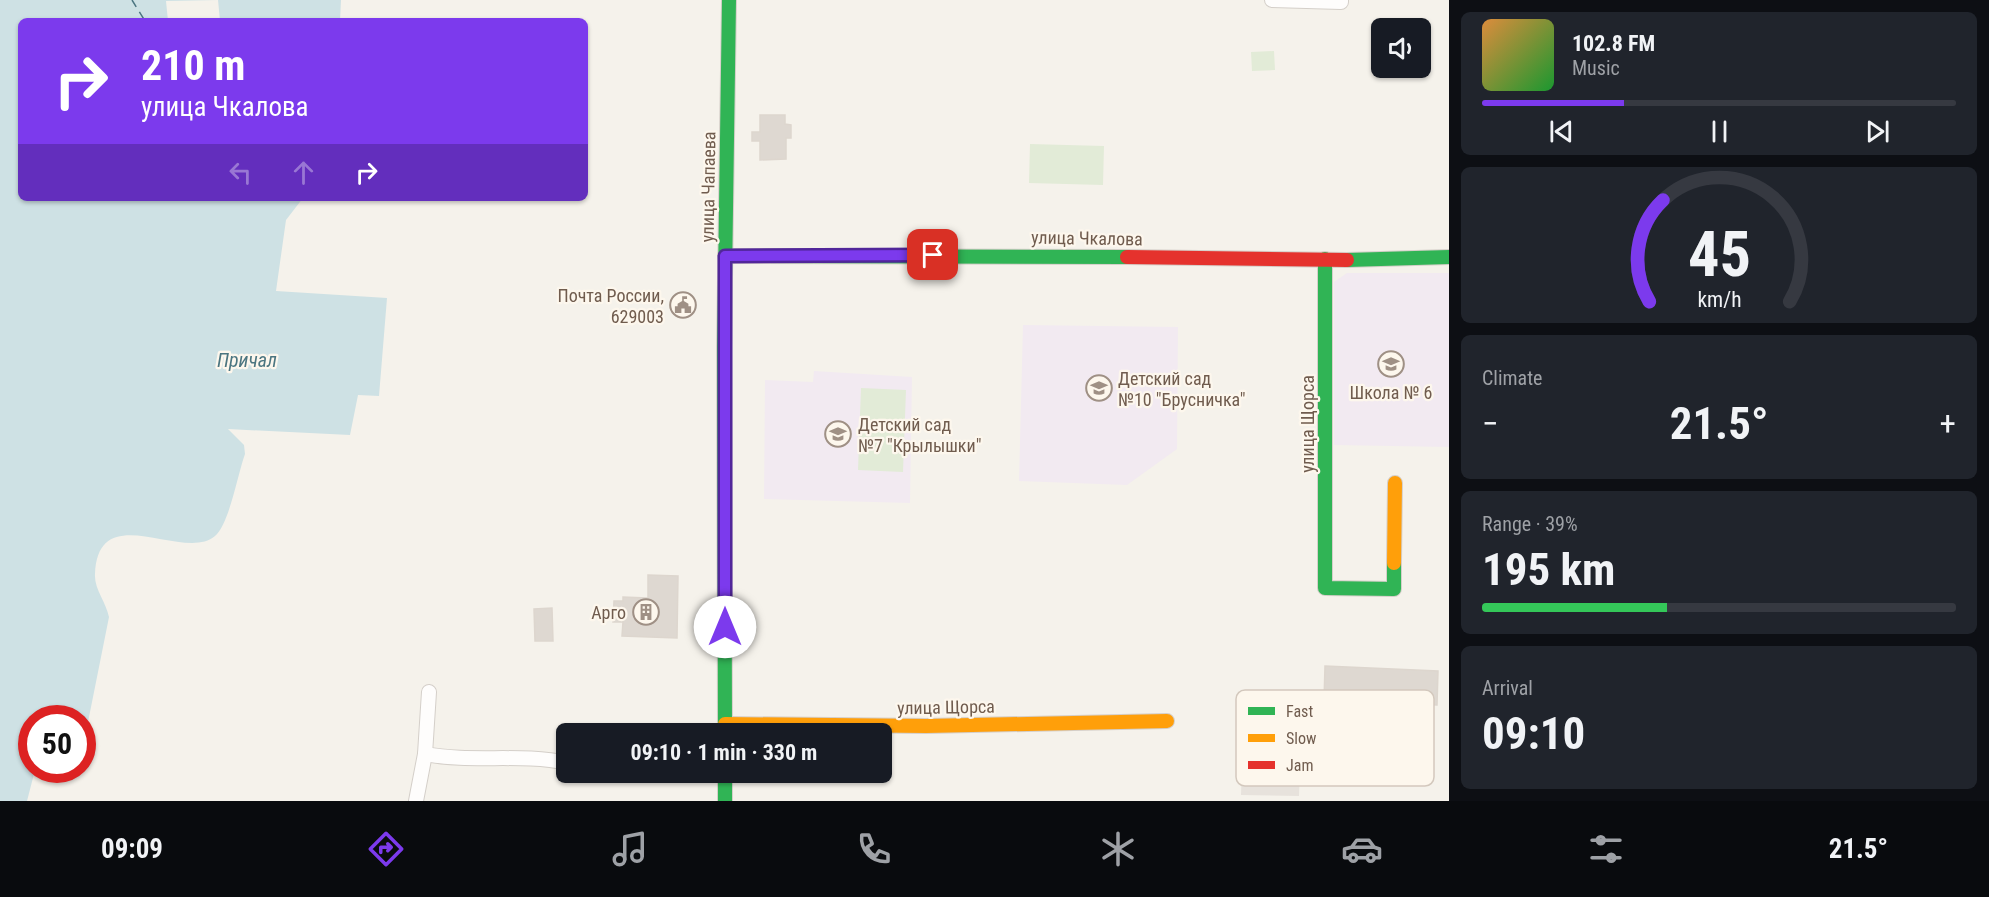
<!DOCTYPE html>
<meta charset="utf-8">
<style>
:root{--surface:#171b24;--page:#20242c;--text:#f1f3f6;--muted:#9ea1a6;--line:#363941;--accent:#7c3aed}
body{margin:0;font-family:"Roboto Condensed",sans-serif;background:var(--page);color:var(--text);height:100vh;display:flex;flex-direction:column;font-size:22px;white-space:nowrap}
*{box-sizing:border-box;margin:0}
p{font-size:20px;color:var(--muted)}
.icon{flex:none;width:33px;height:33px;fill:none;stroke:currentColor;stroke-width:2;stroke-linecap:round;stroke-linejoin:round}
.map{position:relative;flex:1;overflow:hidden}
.details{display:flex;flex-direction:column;gap:12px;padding:12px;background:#0d0f14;width:540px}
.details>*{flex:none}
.hud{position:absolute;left:18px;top:18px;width:570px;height:183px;border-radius:9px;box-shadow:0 2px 4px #0004;background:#7c3aed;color:#fff;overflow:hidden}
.tools{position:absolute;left:1371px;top:18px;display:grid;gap:12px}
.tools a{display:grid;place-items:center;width:60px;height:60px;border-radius:9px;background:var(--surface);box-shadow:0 2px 4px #0004;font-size:30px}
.speed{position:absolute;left:18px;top:705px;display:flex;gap:12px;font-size:30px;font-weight:700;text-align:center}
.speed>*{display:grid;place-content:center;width:78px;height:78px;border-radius:50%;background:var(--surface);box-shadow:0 2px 4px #0004;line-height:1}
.speed .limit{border:9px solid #d22;background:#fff;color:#111}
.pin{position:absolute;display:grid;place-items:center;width:51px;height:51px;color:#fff;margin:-26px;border-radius:12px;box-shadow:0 3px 9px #0006}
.me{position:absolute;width:66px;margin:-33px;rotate:0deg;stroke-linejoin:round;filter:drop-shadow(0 0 4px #0008)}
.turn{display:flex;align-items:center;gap:21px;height:126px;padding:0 24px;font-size:27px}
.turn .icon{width:78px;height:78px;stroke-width:2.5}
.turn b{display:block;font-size:42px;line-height:51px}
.lanes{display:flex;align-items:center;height:57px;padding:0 24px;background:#0003;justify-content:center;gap:30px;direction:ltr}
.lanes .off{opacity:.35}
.big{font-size:45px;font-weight:700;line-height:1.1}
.details .widget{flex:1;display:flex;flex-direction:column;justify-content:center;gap:9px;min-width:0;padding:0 21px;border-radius:9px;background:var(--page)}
.details .dial{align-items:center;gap:0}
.dial svg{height:156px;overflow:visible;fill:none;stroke:var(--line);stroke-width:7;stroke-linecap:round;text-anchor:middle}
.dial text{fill:var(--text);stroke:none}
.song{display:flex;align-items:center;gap:18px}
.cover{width:72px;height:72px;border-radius:9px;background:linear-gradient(135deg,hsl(30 70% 55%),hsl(130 70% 35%))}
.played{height:6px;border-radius:3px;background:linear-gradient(90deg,var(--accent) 30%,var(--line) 30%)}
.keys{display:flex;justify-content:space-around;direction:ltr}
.heat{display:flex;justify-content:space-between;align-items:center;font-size:33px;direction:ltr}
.charge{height:9px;border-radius:4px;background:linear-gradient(90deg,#34c759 39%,var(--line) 0)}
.trip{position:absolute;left:556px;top:723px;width:336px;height:60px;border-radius:9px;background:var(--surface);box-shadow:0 2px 4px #0004;font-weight:700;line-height:60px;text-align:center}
.tab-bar{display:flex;height:96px;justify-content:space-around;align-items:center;background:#090b0e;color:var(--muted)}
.tab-bar .icon{width:42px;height:42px}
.tab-bar .selected{color:var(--accent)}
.tab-bar b{font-size:27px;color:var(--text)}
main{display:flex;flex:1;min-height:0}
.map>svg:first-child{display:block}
</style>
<main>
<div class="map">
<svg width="1449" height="801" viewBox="0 0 1449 801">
<rect width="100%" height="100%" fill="#f5f2eb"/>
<!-- industrial -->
<path fill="#e7e2dc" d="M1243 737 1301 739 1299 796 1241 795Z"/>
<!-- education -->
<g fill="#f2eaf1">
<path d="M1347 273H1449V447L1334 445V282Z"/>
<path d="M1023 325 1178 327 1177 449 1127 485 1019 481Z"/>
<path d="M814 371 912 377 910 503 764 499 765 380 813 382Z"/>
</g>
<!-- green -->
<g fill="#e2ebd7">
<path d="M1274 51 1275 70 1252 71 1251 52Z"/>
<path d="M1030 144 1104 146 1103 185 1029 183Z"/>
<path d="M861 388 906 390 903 472 858 470Z"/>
</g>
<!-- water -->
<path fill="#cee1e4" d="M0 0H341L340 21H21V198H303L286 220 276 291 387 298 379 396 358 395 350 435 228 429 244 445 245 454C238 473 229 525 215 536 184 563 98 497 95 574 94 589 106 602 109 617L83 747 82 718H32V770H35L27 801H0Z"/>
<!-- pier -->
<path fill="#f5f2eb" d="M218 0 220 21H168L166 1Z"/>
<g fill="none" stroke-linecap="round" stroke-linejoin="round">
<!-- ferry -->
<path stroke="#4b7580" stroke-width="1.5" stroke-dasharray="8 6" stroke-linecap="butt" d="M132 0 145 21"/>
</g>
<!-- building -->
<g fill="#ded8d1" stroke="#ddd6ce" stroke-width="1.5">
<path d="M760 115H785V124L791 125V138H786V159L760 160V141H752V132H760Z"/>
<path d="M648 575 678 576 677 638 622 636 623 622H613L614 601H623V597L648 598Z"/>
<path d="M552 608 553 641H535L534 609Z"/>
<path d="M1325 666 1438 671 1437 705 1324 701Z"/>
</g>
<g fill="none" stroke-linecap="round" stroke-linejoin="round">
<!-- street casing -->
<g stroke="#d4cfc9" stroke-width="16">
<g id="street">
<path d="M1272 0 1341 2V0"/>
<path d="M425 754C472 763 521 753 567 763"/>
<path d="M416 801 425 754 429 692"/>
</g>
</g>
<!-- fast casing -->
<g stroke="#d5cfc9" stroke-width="16">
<g id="fast">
<path d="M725 256 1127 257"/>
<path d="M1325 259V588L1394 589V563"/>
<path d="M1347 260 1449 257"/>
<path d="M725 734 724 347 729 0"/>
<path d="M725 772V801"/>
</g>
</g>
<!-- slow casing -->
<g stroke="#d5cfc9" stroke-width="16">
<g id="slow">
<path d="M1394 563 1395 483"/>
<path d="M725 724 926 726 1167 721"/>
</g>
</g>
<!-- jam casing -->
<g stroke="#d5cfc9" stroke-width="16">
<path id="jam" d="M1127 257 1347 260"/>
</g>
<!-- street -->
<use href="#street" stroke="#fefdfc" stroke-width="14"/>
<!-- fast -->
<use href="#fast" stroke="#30b455" stroke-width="14"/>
<!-- slow -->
<use href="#slow" stroke="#ff9f0a" stroke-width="14"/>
<!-- jam -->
<use href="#jam" stroke="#e5322d" stroke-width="14"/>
</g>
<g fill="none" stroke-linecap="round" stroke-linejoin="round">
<!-- route casing -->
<g stroke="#51269a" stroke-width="15">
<path id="route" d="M725 627V256L933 255"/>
</g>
<!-- route -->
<use href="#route" stroke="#7c3aed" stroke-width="10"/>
</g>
<!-- icons -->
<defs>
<g id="civic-ring" transform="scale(1.35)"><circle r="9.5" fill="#fdf7ed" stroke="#9f9085" stroke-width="1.5"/><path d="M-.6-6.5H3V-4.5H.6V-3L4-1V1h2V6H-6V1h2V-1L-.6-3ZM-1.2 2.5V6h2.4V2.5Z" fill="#9f9085"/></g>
<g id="school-ring" transform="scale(1.35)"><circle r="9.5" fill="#fdf7ed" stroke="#9f9085" stroke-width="1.5"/><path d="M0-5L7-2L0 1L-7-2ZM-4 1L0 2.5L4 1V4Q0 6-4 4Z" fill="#9f9085"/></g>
<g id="building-ring" transform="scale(1.35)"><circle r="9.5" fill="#fdf7ed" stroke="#9f9085" stroke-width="1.5"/><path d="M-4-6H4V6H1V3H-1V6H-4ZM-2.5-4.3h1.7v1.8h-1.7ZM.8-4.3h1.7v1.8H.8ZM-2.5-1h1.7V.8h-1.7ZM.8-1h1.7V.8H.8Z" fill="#9f9085"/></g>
</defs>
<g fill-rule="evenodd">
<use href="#civic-ring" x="683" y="305"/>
<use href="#school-ring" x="1391" y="364"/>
<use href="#school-ring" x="1099" y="388"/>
<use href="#school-ring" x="838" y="434"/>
<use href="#building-ring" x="646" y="612"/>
</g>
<g text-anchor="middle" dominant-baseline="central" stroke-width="4.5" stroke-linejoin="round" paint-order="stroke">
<!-- street labels -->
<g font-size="18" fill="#705c4e" stroke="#fdf7ed">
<text transform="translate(708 187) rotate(-89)">улица Чапаева</text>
<text transform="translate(1087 238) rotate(1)">улица Чкалова</text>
<text transform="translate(1307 424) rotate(-90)">улица Щорса</text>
<text transform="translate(946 707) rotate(-1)">улица Щорса</text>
</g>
<!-- poi labels -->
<g font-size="18" fill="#705c4e" stroke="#fdf7ed" text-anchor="end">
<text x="664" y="295">Почта России,<tspan x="664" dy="21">629003</tspan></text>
<text x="1118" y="378" text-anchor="start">Детский сад<tspan x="1118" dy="21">№10 "Брусничка"</tspan></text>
<text x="1391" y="392" text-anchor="middle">Школа № 6</text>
<text x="858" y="424" text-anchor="start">Детский сад<tspan x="858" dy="21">№7 "Крылышки"</tspan></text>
<text x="626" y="612">Арго</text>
</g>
<!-- water labels -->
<g font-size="20" font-style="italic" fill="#4b7580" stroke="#fdf7ed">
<text x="247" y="360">Причал</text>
</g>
</g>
<!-- legend -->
<rect x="1236" y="690" width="198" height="96" rx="9" fill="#fdf7ed" stroke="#d3c8bd" stroke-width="1.5"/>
<rect x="1248" y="707" width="27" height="8" fill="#30b455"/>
<rect x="1248" y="734" width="27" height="8" fill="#ff9f0a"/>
<rect x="1248" y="761" width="27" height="8" fill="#e5322d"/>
<g font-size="16" fill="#705c4e">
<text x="1286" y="717">Fast</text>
<text x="1286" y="744">Slow</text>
<text x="1286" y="771">Jam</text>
</g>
</svg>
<div class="tools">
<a><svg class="icon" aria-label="sound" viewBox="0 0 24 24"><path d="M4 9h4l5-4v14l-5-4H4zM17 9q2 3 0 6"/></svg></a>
</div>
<div class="speed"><div class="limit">50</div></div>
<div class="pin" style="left:933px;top:255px;background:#d93025"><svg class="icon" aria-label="arrive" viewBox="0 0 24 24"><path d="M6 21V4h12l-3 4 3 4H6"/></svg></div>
<svg class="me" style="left:725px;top:627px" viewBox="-20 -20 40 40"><circle r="19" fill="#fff"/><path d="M0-13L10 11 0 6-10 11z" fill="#7c3aed"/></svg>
<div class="trip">09:10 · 1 min · 330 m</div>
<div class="hud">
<div class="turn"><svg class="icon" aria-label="right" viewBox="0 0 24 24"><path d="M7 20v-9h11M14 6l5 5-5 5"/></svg><div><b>210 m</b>улица Чкалова</div></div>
<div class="lanes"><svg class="icon off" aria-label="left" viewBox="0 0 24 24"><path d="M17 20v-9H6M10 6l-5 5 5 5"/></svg><svg class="icon off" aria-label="ahead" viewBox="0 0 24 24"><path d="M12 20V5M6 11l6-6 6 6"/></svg><svg class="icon" aria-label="right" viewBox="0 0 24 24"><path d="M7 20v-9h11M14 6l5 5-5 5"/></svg></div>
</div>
</div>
<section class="details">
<div class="widget">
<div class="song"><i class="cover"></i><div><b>102.8 FM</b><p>Music</p></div></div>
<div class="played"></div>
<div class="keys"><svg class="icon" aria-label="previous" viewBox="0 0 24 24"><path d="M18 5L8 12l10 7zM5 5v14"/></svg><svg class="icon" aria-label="pause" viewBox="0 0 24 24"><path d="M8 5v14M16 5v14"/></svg><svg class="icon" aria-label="next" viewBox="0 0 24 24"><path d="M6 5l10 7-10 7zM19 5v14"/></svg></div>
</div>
<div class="widget dial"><svg viewBox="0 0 100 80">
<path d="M14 69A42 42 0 1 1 86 69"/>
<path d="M14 69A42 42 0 0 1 21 17" stroke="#7c3aed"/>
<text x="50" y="56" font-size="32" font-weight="700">45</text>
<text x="50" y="72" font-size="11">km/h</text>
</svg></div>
<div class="widget"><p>Climate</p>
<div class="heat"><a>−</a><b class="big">21.5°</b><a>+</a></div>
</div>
<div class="widget"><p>Range · 39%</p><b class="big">195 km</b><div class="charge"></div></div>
<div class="widget"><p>Arrival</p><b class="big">09:10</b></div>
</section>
</main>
<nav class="tab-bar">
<b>09:09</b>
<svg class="icon selected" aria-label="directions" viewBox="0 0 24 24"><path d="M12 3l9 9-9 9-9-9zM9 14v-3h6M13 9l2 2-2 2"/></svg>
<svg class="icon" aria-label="music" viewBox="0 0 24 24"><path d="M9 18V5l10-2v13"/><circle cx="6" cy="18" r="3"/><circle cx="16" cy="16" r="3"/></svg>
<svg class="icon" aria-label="phone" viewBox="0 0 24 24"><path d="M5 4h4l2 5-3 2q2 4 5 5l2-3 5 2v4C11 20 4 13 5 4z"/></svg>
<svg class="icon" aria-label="climate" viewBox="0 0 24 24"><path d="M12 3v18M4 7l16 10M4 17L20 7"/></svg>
<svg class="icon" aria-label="car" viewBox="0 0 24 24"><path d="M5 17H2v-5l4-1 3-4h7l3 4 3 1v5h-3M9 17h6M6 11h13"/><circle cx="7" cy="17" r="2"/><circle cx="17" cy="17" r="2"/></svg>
<svg class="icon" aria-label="filters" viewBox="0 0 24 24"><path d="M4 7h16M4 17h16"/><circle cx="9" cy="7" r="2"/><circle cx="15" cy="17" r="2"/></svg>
<b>21.5°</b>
</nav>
